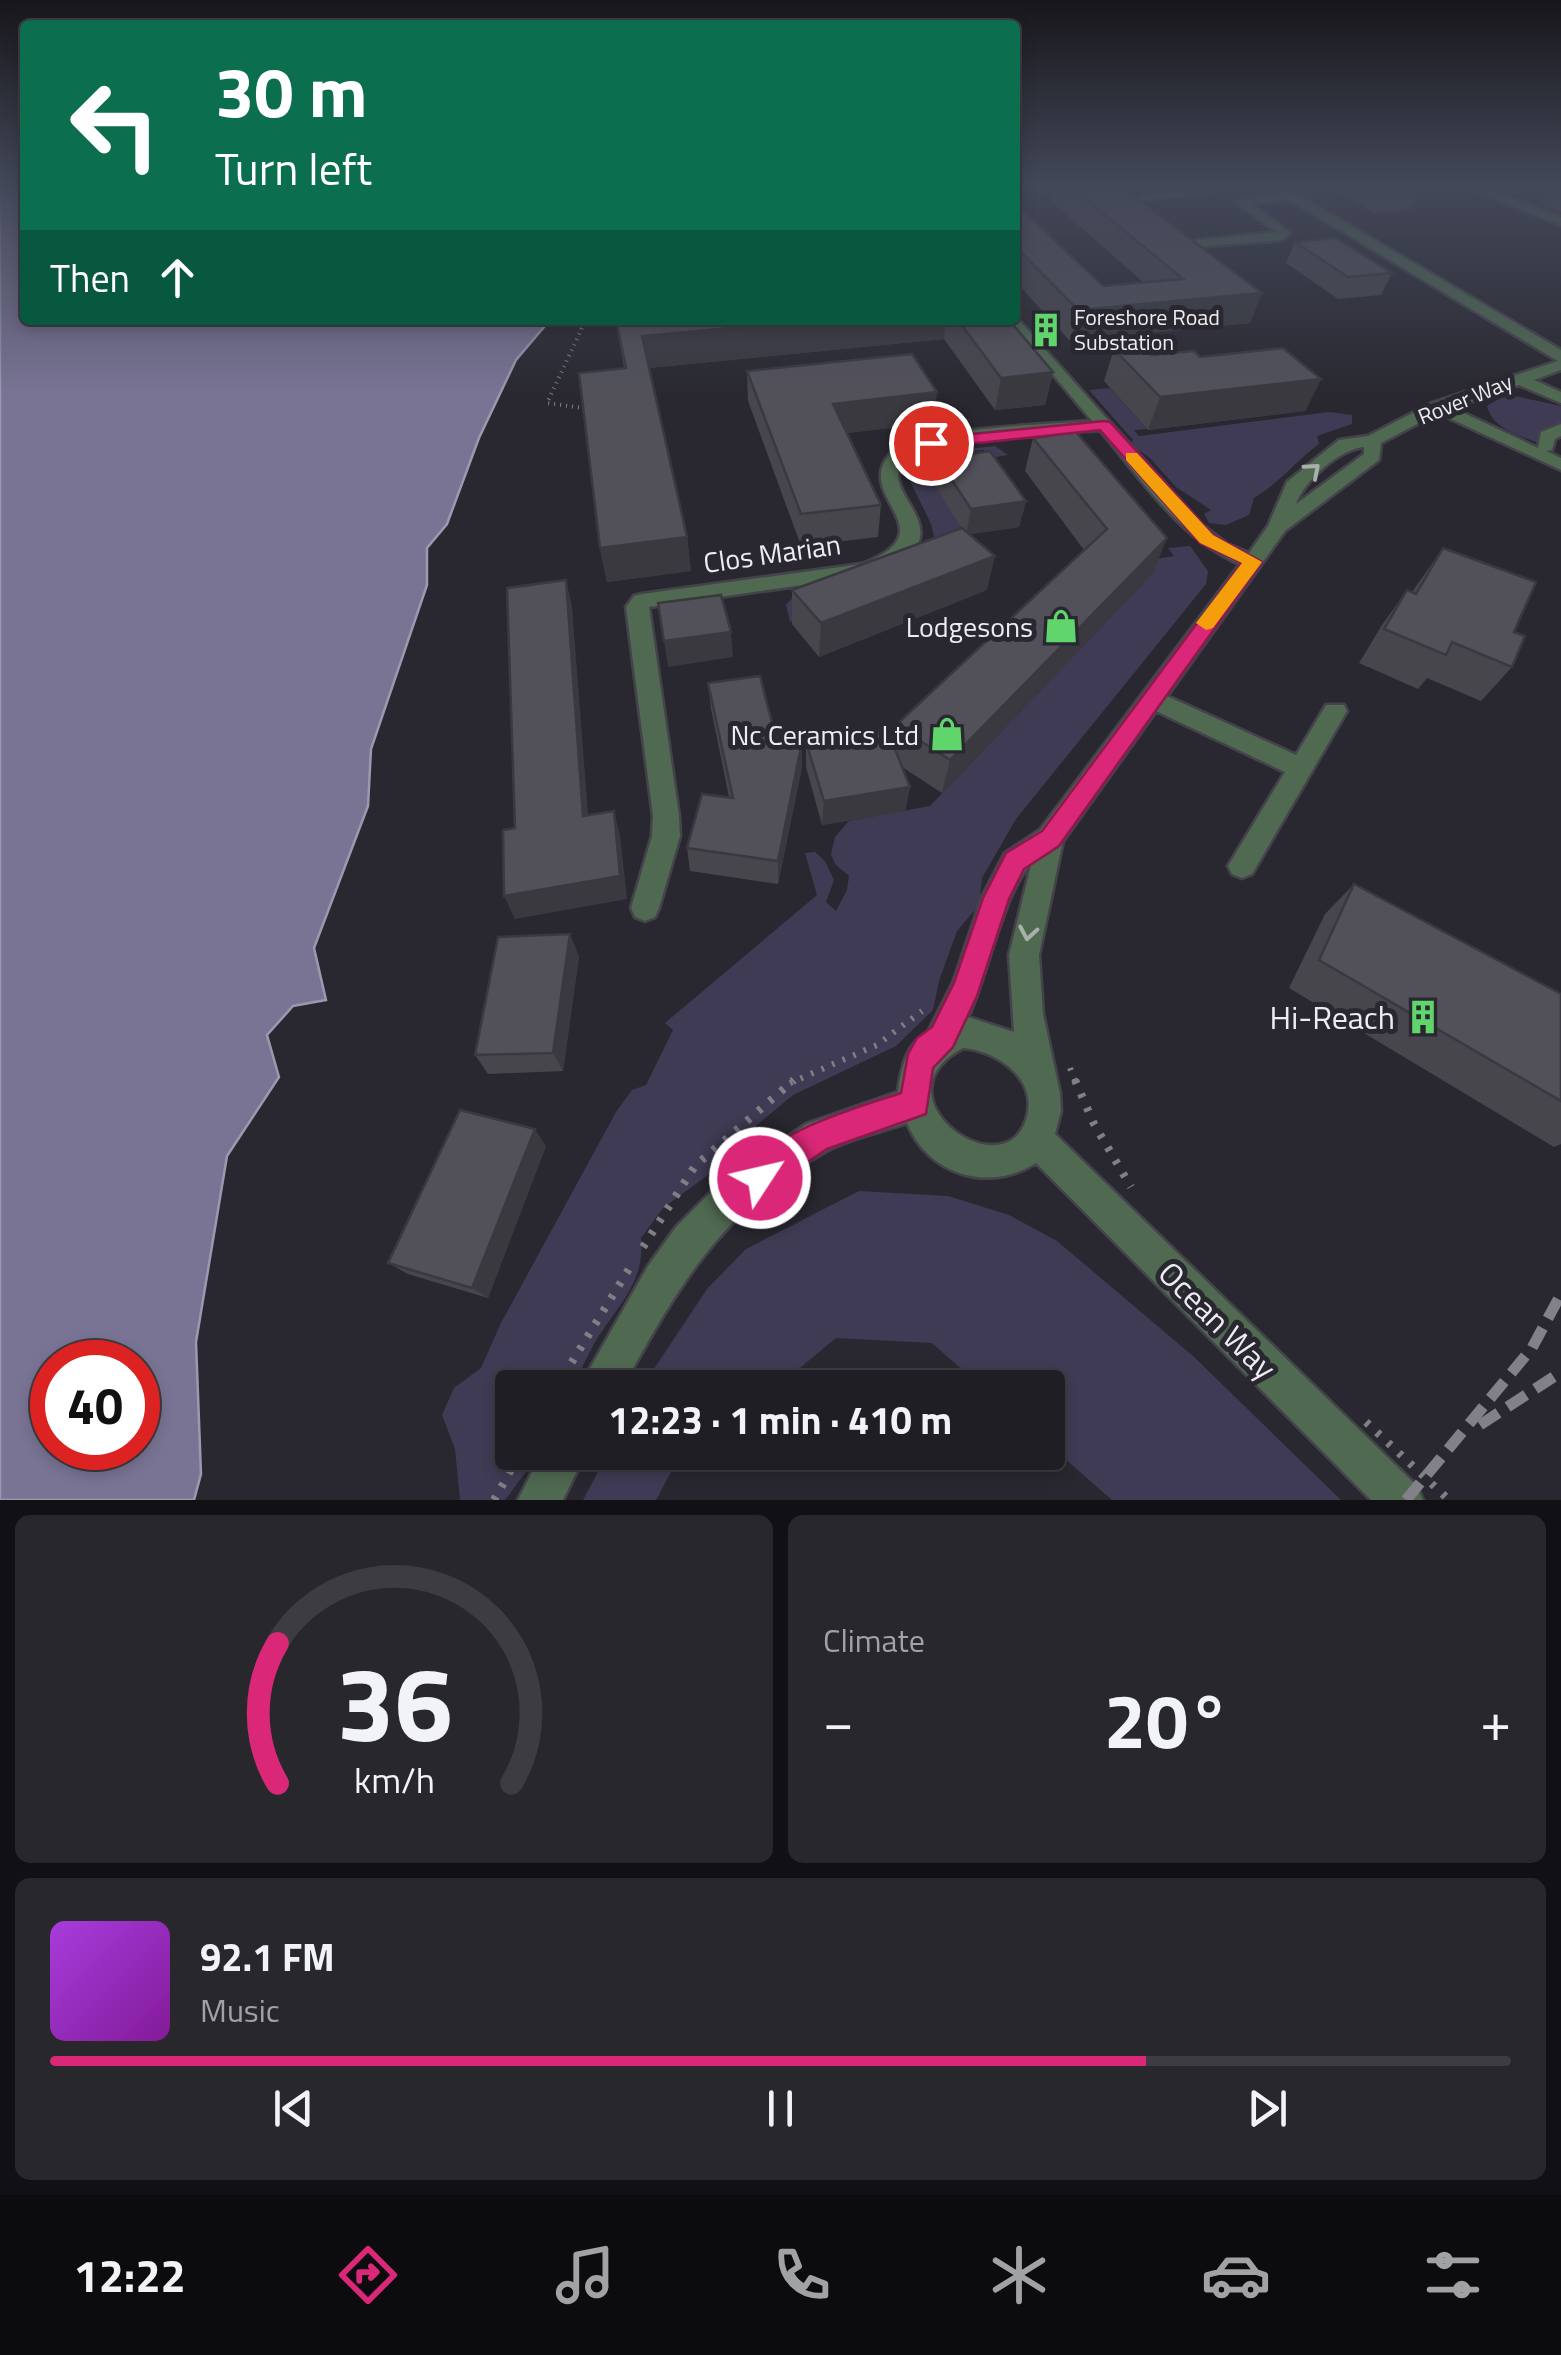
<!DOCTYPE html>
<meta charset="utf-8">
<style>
:root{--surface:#1f1e24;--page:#27272c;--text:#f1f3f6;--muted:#a1a2a6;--line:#3c3c41;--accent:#db2777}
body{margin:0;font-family:"Titillium Web",sans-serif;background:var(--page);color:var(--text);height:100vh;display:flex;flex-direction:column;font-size:38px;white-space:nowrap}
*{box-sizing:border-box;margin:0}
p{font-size:32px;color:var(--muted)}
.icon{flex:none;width:55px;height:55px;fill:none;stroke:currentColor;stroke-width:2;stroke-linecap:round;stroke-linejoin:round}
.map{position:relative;height:1500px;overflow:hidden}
.details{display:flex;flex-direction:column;gap:15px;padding:15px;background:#111014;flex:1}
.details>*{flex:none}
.banner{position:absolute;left:20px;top:20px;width:1000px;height:305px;border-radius:10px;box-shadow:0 5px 15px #0003,0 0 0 2px var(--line);background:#0b6e4f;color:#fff;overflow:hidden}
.speed{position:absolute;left:30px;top:1340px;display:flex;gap:20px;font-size:50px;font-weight:700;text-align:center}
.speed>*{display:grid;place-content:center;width:130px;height:130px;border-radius:50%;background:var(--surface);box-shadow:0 5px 15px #0003,0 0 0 2px var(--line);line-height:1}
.speed .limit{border:15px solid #d22;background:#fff;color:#111}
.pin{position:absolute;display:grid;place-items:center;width:85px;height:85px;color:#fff;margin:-42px;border:5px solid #fff;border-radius:50%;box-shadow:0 2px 10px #0007}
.me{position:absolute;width:110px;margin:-55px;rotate:55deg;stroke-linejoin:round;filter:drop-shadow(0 0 8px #0008)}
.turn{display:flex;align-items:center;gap:35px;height:210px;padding:0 30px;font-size:45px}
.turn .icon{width:130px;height:130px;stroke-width:2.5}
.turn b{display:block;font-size:70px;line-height:85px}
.then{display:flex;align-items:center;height:95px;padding:0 30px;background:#0003;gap:20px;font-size:38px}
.big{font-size:75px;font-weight:700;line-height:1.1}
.details .tile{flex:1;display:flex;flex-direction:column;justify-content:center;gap:15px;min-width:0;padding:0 35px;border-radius:15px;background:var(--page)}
.details .dial{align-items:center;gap:0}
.dial svg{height:260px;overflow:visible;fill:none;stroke:var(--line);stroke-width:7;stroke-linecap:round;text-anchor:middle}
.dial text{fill:var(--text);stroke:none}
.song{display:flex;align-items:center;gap:30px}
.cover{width:120px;height:120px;border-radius:15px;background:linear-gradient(135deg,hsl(280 70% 55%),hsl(290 70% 35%))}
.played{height:10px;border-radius:5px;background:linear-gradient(90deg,var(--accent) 75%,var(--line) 75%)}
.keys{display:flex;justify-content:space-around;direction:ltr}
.heat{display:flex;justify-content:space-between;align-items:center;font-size:55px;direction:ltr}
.details .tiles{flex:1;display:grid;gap:15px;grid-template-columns:1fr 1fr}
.tile:last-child{grid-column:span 2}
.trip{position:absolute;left:495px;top:1370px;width:570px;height:100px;border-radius:10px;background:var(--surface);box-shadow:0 5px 15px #0003,0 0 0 2px var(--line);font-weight:700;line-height:100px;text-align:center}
.dock{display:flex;height:160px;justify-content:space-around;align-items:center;background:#0c0c0e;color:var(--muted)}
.dock .icon{width:70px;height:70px}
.dock .active{color:var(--accent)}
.dock b{font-size:45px;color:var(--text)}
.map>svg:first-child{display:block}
</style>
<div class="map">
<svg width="1561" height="1500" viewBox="0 0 1561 1500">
<rect width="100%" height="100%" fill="#292830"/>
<!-- green -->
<g fill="#3f3b54">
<path d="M1110 388 1147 429 1134 430 1139 436 1329 412 1352 415V424L1317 436 1319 444C1296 461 1278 484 1254 498L1249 515 1226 525 1209 523 1204 514 1211 510 1176 487 1150 458 1130 444 1133 440 1089 390Z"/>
<path d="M1506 394 1561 406V425L1547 429 1538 443C1518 435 1492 428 1487 406Z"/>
<path d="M995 446 1008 455 990 458 984 450 929 457 930 465 924 466 978 555 954 560 790 622 786 605 795 595 935 540 931 524 909 479 920 460 939 452Z"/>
<path d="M1190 546 1208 571 1206 584 1016 819 982 878 979 905 957 931 939 981 933 1010 896 1046 793 1095 745 1135 708 1175 663 1208 641 1238C646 1283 615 1308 594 1344 586 1358 580 1373 573 1387L512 1388V1452L540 1453 505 1500H460L455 1449 442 1415 454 1388 481 1368 501 1323 616 1112 632 1090 646 1085 673 1030 665 1023 817 895 805 853 815 852 825 861 834 880 826 902 836 911 847 890 849 876 835 864 831 854 835 837 849 821 930 806 1153 573 1144 561 1174 556 1168 548Z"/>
<path d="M859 1191 948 1196 1009 1215 1057 1241 1193 1356 1341 1500H1112L1048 1444V1388L982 1387 932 1343 836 1338 777 1387H642L707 1289 746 1249Z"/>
<path d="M608 1453V1452L695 1453 671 1472 656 1500H583Z"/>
</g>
<!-- water -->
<path fill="#797494" stroke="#9c98b0" stroke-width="2.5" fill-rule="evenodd" d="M0 186H25V320H550L516 360 479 438 447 524 427 548V585L371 749 368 806 314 948 326 1000 293 1006 267 1035 279 1077 227 1156 196 1342 201 1474 194 1500H0ZM52 1362H138V1448H52Z"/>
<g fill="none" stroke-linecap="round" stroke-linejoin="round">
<!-- minor casing -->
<g stroke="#44434b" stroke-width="5">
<g id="minor">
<path d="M1269 186H1283L1561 350V370L1534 380 1561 392V403L1519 385 1453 408 1538 448 1541 432 1561 424V436L1555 439 1552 450 1546 451 1561 458V470L1438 413 1381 443 1379 460 1285 531 1167 696 1296 755 1326 705H1344L1347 711 1252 874 1242 878 1232 874 1228 866 1285 772 1156 711 1063 841 1039 955 1043 1014 1060 1093 1061 1111 1055 1134 1416 1485 1423 1500H1371L1036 1163C989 1193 928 1175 907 1123 881 1132 850 1138 826 1151 720 1212 679 1285 622 1388H579L648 1266 676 1227 717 1186 806 1124 898 1092C901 1069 906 1043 928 1032L953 983 982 897 1005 853 1040 830 1240 564C1179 538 1142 480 1100 430 1064 433 926 437 904 460 873 495 977 534 873 575L649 607 679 816 680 836 659 908 655 917 645 921 635 917 631 908 652 836 653 816 626 607 634 596 642 594 862 564C950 530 852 497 890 454 914 428 1053 424 1092 421L1007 320H1015V316L1201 524 1227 544 1249 553 1268 526 1287 482 1339 440 1368 436 1432 403 1558 361 1290 200 1251 203 1290 233 1283 240 1195 247V241L1199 240 1277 232 1234 201 1280 194ZM1364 447V454L1296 504C1305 480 1338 450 1364 447ZM1031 865 1009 955 1014 1032 968 1017C985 983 1006 884 1031 865ZM963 1048C999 1051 1043 1082 1024 1125 997 1185 874 1096 963 1048Z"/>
<path d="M1464 186H1480L1561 217V225Z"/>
<path d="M1209 188 1213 193 1143 200 1137 197Z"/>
<path d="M542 1452H586L563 1500H518Z"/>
</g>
</g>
<!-- path-far3 -->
<path stroke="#807f86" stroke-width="2.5" stroke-dasharray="1 4" stroke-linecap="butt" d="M575 320 582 331"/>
<!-- path-far2 -->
<path stroke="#807f86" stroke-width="4" stroke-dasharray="1 5" stroke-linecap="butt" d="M582 328 547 403 583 408 586 404"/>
<!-- path-far1 -->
<g stroke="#807f86" stroke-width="6" stroke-dasharray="2.5 9" stroke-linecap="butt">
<path d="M1070 1068 1076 1083"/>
<path d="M790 1083 877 1045 922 1011"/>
</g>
<!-- path -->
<g stroke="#807f86" stroke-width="8" stroke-dasharray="4 11" stroke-linecap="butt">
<path d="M1075 1080 1094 1124 1131 1187"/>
<path d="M643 1247 695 1166 794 1080"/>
<path d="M556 1388 632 1264"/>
<path d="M494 1500 521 1452"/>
</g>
<!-- minor -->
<use href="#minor" fill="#506951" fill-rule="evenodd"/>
<!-- rail -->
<g stroke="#828188" stroke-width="11" stroke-dasharray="22 11" stroke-linecap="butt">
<path d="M1480 1425 1561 1372"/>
<path d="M1406 1500 1532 1348 1561 1294"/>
</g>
<!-- path-bridge -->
<path stroke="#807f86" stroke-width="8" stroke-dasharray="4 11" stroke-linecap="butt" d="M1366 1422 1449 1500"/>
</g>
<!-- wall -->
<g fill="#47464d">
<path d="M1016 186H1120L1262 293 1250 323 1070 341 1015 281V203L1103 286 1143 282 1050 200 1051 196Z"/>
<path d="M1334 186H1398L1417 196 1410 210 1374 213 1333 189Z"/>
<path d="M1494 186H1561V212L1539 204 1547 192 1514 195Z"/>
<path d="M1295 242 1392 273 1381 295 1338 299 1286 263Z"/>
<path d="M616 320H1009L1053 372 1045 405 995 410 944 339 649 368 687 537 691 571 607 582 600 548 624 368Z"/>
<path d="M1114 349 1151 355 1200 357 1321 379 1305 411 1148 430 1104 381Z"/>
<path d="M747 371 937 392 932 423 847 433 881 505 878 537 801 546 748 401Z"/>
<path d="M1033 438 1153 573 942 793 902 767 910 787 905 811 822 825 806 767V742L893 743 896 725 1084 550 1025 471Z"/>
<path d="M938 459 1026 501 1019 527 970 534 987 590 819 657 792 624V590L961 528 934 484Z"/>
<path d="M1443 548 1514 632 1512 667 1481 701 1427 678 1418 689 1359 663 1382 625 1407 590 1412 592Z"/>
<path d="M708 683 802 767 778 884 690 871 687 848 729 797 711 709Z"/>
<path d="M1354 884 1561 994V1144L1554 1147 1289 988 1325 914Z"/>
<path d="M579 956 563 1071 488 1074 475 1055Z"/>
<path d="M546 1146 488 1298 408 1274 388 1263Z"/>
</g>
<!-- shaded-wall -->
<g fill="#39393f">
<path d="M1520 186H1561V190L1549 189 1547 192 1514 195Z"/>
<path d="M1262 293 1250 323 1070 341 1078 310Z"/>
<path d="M817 320H946L944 339 646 368 642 336Z"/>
<path d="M1053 372 1045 405 995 410 1001 378Z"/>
<path d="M1321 379 1305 411 1148 430 1160 397Z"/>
<path d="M937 392 932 423 831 435 833 404Z"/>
<path d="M1026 501 1019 527 966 535 971 509Z"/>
<path d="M687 537 691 571 607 582 600 548Z"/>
<path d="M1167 538 1153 573 942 793 950 760Z"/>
<path d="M995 556 987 590 819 657 821 623Z"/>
<path d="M566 580 572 606 590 840 583 816Z"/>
<path d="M731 632 733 657 668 667 664 641Z"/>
<path d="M802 742V767L778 884V861Z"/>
<path d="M910 787 905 811 822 825 824 801Z"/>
<path d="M614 811 620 835 627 899 515 919 504 896Z"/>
<path d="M570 934 579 956 563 1071 553 1053Z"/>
<path d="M535 1129 546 1146 488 1298 472 1288Z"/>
</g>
<!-- building -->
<g fill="#52515a" stroke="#39393f" stroke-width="2.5">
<path d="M1070 186H1120L1262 293 1078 310 1015 246V203L1103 286 1183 279Z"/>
<path d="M1357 186H1398L1417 196 1380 199Z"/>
<path d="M1561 187V193L1549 189Z"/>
<path d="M1336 238 1392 273 1348 277 1295 242Z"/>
<path d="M616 320H817L642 336 687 537 600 548 579 373 626 368Z"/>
<path d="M958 320H1009L1053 372 1001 378Z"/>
<path d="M1142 346 1151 355 1194 351 1200 357 1283 348 1321 379 1160 397 1114 349Z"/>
<path d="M912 354 937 392 833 404 881 505 801 514 747 371Z"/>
<path d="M1076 432 1167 538 950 760 896 725 1107 529 1033 438Z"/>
<path d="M990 451 1026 501 971 509 938 459Z"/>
<path d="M962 528 995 556 821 623 792 590Z"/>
<path d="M1443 548 1536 582 1514 632 1525 636 1512 667 1452 642 1446 655 1384 629 1407 590 1416 594Z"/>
<path d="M566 580 583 816 614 811 620 876 504 896 503 830 515 828 507 588Z"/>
<path d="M721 595 731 632 664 641 658 603Z"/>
<path d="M760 676 778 746 802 742 778 861 687 848 702 794 733 798 708 683Z"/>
<path d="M887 729 910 787 824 801 806 742Z"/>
<path d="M1354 884 1561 994V1101L1319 960Z"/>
<path d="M570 934 553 1053 475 1055 498 937Z"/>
<path d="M460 1110 535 1129 472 1288 388 1263Z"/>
</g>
<!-- one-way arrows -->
<defs><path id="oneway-chevron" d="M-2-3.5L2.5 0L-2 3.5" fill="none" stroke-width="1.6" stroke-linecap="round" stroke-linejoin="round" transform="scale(2.5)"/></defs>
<g stroke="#a6b1a9">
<use href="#oneway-chevron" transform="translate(1313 470) rotate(-41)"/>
<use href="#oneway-chevron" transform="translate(1028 933) rotate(100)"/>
</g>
<!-- sky -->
<linearGradient id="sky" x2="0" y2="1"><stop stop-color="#17161a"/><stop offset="0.47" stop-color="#434859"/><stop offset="1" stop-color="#434859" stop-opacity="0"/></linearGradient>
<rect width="1561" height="396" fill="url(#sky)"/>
<!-- route -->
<path fill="#db2777" stroke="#8e194d" stroke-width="2.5" d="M1104 421 1110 422 1213 535 1262 562 1059 846 1024 869 1009 899 977 996 953 1047 933 1068 926 1114 827 1149 760 1194 748 1189 743 1178C761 1134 859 1107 901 1093L908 1054 917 1038 932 1027 954 983 983 898 1006 853 1042 831 1242 563 1200 543 1100 430 931 448 923 443 931 438Z"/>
<!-- slow -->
<path fill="#f59e0b" d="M1126 453H1137L1213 535 1262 562 1213 628 1206 630 1196 623 1242 563 1200 543 1126 460Z"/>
<!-- icons -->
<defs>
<g id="building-bare" transform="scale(2.7)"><path d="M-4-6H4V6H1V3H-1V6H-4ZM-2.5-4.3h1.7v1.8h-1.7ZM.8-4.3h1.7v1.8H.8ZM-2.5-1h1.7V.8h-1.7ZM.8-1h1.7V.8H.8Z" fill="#60d56b" stroke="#292830" stroke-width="2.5" paint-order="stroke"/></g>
<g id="shop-bare" transform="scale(2.7)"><path d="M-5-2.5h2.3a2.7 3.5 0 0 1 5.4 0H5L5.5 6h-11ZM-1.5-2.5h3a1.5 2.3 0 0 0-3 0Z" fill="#60d56b" stroke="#292830" stroke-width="2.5" paint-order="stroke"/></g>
</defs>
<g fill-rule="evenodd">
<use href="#building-bare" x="1046" y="330"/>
<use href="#shop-bare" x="1061" y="626"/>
<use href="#shop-bare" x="947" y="734"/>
<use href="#building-bare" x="1423" y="1017"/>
</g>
<g text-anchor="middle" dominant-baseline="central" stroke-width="10" stroke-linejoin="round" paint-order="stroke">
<!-- far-poi labels -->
<g font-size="22" fill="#edecf1" stroke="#292830" text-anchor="start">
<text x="1074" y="317">Foreshore Road<tspan x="1074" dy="25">Substation</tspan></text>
</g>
<!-- far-street labels -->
<g font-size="22" fill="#edecf1" stroke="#292830">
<text transform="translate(1465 399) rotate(-22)">Rover Way</text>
</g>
<!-- street labels -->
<g font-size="28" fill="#edecf1" stroke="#292830">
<text transform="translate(772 553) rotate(-8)">Clos Marian</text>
</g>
<!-- poi labels -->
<g font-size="28" fill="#edecf1" stroke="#292830" text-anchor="end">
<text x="1033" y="626">Lodgesons</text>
<text x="919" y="734">Nc Ceramics Ltd</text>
</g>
<!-- near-poi labels -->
<g font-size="32" fill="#edecf1" stroke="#292830" text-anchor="end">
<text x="1395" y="1017">Hi-Reach</text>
</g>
<!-- near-street labels -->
<g font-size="32" fill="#edecf1" stroke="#292830">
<text transform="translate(1218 1320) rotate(45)">Ocean Way</text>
</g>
</g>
</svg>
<div class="speed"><div class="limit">40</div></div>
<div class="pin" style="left:931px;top:443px;background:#d93025"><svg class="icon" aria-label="arrive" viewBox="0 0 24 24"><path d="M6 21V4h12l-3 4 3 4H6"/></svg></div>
<svg class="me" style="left:760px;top:1178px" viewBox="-20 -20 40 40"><circle r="17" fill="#db2777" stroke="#fff" stroke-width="3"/><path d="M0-11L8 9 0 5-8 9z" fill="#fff"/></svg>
<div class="trip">12:23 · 1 min · 410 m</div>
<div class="banner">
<div class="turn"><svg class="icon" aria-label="left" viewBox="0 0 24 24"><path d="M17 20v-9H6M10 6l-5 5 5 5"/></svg><div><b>30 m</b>Turn left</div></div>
<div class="then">Then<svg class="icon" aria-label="ahead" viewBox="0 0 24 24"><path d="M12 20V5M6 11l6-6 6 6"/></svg></div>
</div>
</div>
<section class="details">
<div class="tiles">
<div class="tile dial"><svg viewBox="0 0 100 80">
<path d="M14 69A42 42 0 1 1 86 69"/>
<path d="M14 69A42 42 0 0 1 14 26" stroke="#db2777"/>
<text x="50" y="56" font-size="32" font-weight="700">36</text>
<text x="50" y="72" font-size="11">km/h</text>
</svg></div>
<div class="tile"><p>Climate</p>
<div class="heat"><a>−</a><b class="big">20°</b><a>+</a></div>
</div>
<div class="tile">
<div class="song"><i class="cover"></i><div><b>92.1 FM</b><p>Music</p></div></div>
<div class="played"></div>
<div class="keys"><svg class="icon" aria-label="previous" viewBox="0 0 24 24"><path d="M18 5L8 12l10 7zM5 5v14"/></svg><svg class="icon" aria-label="pause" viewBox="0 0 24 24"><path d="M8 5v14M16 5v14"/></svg><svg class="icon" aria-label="next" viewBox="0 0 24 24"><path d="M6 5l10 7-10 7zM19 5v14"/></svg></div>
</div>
</div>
</section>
<nav class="dock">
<b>12:22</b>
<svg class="icon active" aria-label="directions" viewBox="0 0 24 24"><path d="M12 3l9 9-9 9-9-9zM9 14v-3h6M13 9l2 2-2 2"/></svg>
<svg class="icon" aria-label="music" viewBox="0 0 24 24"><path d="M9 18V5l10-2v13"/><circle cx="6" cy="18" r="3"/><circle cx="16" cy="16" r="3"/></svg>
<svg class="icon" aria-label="phone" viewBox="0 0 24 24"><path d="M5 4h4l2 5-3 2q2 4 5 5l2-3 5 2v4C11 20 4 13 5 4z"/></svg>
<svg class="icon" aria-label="climate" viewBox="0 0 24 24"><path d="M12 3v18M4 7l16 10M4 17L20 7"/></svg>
<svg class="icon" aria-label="car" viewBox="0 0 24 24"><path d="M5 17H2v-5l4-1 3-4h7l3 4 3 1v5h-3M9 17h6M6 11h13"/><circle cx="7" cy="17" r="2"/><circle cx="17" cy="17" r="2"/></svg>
<svg class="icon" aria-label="filters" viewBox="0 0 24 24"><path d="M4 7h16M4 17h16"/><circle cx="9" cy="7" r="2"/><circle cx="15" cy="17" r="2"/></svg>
</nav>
